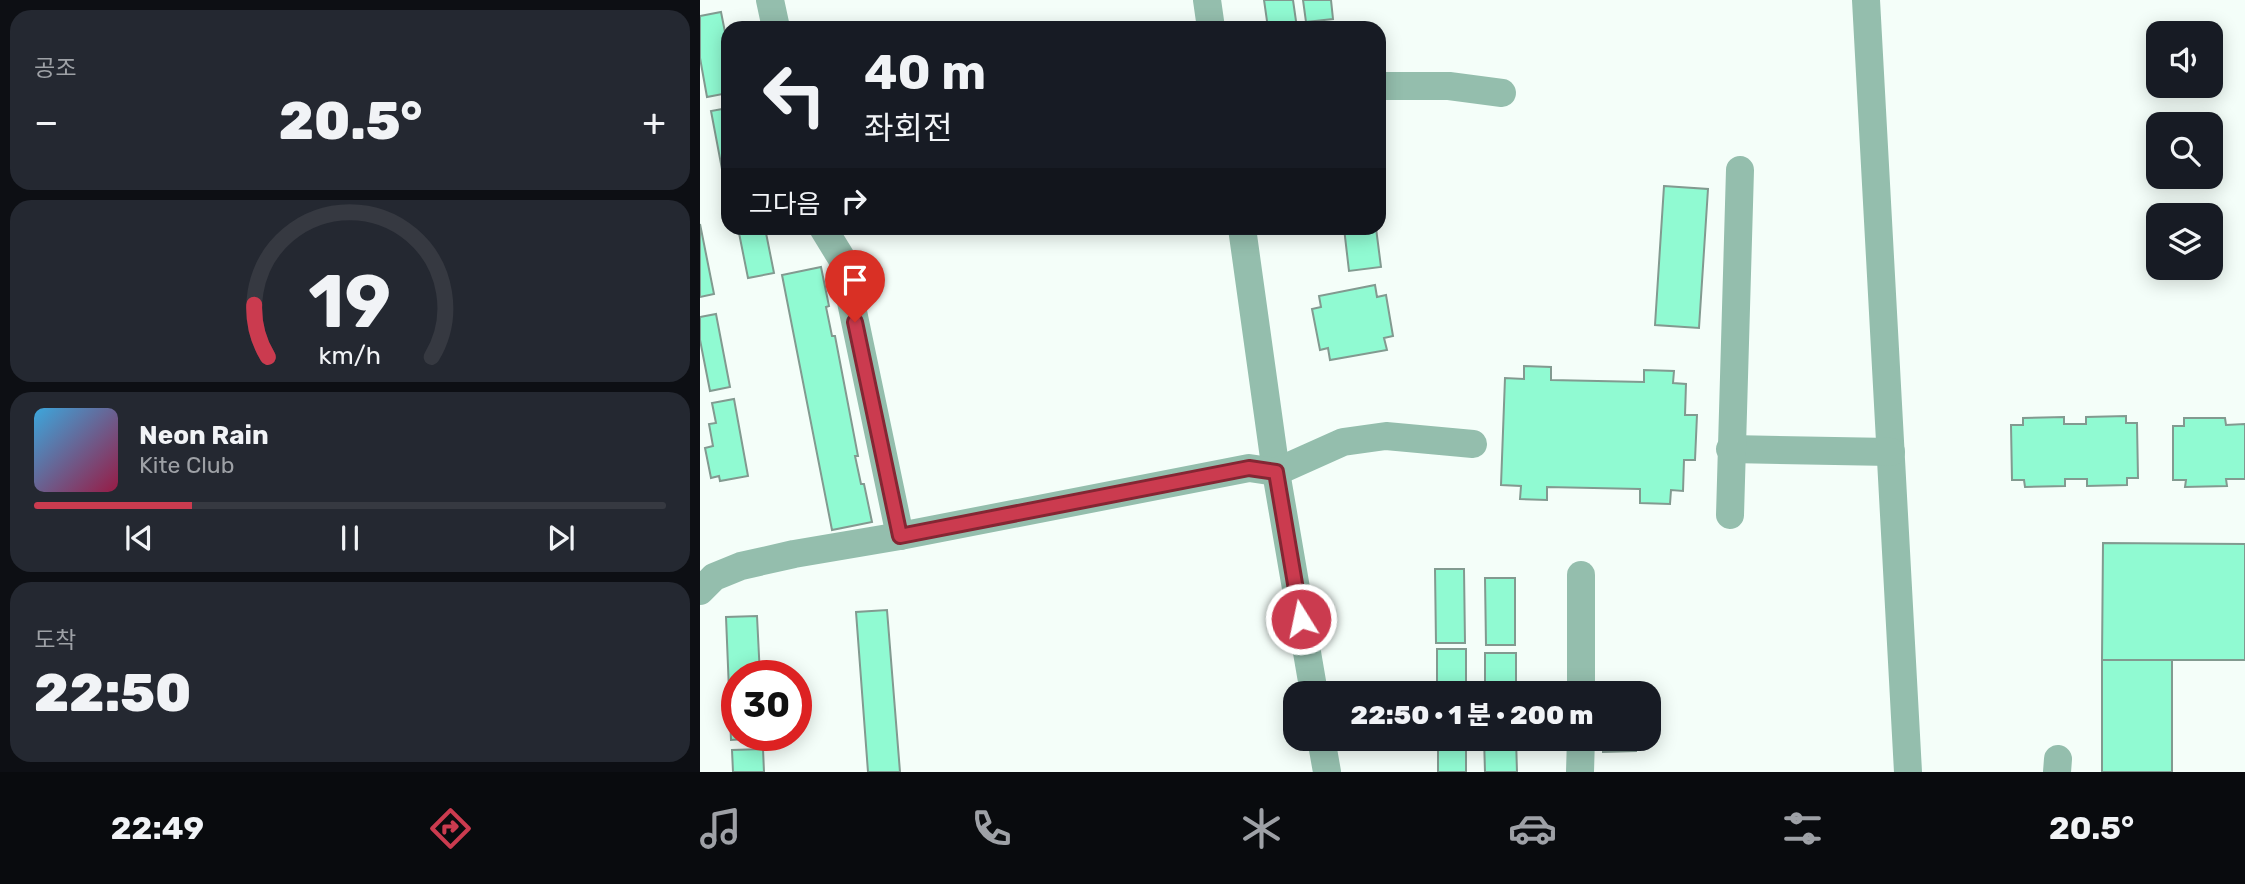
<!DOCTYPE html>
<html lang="ko">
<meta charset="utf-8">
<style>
:root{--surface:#171b24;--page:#242831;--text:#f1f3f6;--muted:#9ea1a6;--line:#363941;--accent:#cb3b4f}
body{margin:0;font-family:Rubik,"Noto Sans KR",sans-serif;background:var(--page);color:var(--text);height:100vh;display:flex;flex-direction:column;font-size:26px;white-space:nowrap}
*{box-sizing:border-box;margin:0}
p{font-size:23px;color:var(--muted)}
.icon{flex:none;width:38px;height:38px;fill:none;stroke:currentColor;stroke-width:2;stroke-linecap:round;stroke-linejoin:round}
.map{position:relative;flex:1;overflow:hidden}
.sheet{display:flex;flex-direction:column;gap:10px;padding:10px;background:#0d0f14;width:700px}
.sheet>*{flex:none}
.banner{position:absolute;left:21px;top:21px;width:665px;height:214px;border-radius:21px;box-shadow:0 4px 18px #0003;background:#171b24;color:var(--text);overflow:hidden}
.controls{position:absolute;left:1446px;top:21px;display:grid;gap:14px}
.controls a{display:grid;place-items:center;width:77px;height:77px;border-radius:14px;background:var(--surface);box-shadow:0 4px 18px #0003;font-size:35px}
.speed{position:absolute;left:21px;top:660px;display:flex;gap:14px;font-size:35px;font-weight:700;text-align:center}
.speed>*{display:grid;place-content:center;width:91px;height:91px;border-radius:50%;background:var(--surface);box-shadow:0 4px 18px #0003;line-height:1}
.speed .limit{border:10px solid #d22;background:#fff;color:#111}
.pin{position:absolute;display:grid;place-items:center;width:60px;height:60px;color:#fff;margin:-72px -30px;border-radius:50% 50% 50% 0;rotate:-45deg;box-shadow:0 0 7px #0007}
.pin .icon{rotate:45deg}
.me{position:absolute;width:77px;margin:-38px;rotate:350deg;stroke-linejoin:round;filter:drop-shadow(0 0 5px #0008)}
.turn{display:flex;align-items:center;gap:24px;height:147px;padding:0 28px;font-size:32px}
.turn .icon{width:91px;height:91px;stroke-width:2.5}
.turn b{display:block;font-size:49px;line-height:60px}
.then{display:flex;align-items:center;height:66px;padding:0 28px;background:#0003;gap:14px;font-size:26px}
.big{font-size:52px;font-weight:800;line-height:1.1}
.sheet .widget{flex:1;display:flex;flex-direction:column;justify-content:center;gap:10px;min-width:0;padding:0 24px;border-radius:21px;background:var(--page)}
.sheet .dial{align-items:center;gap:0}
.dial svg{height:182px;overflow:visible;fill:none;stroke:var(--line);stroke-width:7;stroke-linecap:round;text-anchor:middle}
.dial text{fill:var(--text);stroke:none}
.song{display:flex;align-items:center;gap:21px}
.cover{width:84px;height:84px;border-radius:10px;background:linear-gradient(135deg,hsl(200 70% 55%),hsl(340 70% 35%))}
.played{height:7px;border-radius:4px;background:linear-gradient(90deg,var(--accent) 25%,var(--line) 25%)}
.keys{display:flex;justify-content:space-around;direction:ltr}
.heat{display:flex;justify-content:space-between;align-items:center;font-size:38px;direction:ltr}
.trip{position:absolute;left:583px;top:681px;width:378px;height:70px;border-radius:21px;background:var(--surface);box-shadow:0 4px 18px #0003;font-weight:800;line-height:70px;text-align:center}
.menu{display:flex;height:112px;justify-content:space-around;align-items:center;background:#090b0e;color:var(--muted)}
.menu .icon{width:49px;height:49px}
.menu .selected{color:var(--accent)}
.menu b{font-size:32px;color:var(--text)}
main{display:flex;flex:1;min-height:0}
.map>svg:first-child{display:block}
</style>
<main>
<section class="sheet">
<div class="widget"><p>공조</p>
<div class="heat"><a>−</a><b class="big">20.5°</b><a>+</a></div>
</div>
<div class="widget dial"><svg viewBox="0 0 100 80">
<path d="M14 69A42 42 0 1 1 86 69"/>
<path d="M14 69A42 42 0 0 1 8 46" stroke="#cb3b4f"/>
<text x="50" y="56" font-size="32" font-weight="700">19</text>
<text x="50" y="72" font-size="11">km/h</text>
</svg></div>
<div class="widget">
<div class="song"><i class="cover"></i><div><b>Neon Rain</b><p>Kite Club</p></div></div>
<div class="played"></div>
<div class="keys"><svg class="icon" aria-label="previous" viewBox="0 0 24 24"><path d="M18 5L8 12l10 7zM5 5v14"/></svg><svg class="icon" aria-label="pause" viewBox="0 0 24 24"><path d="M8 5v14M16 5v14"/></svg><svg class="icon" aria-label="next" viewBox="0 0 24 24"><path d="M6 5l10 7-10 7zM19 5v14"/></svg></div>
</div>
<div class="widget"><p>도착</p><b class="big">22:50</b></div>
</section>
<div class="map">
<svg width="1545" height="772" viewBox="0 0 1545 772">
<rect width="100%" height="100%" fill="#f4fef9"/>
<!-- building -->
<g fill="#90fad2" stroke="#829a90" stroke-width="2">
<path d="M564 0H593L597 28H568Z"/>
<path d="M603 0H631L633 19 606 22Z"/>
<path d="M21 12 28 47V93L7 97 0 58V16Z"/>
<path d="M28 108V184L25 185 11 111Z"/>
<path d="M964 186 1008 189 999 328 955 325Z"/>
<path d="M0 224 14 294 0 297Z"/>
<path d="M38 228H65L74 273 48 278Z"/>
<path d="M644 228H676L681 267 649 271Z"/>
<path d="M121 267 129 306 126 307 132 336H135L158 456H155L161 484H164L172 522 132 530 82 275Z"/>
<path d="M675 285 677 297 686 295 693 336 684 338 687 350 630 360 628 348 620 350 612 309 621 307 619 296Z"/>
<path d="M16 314 30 387 10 391 0 340V317Z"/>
<path d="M824 366 851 367V380L944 382V370L974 371 973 383 986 384 985 415H997L995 460H984L983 491 971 490 970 504 940 503V489L847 487V500L820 499 821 486 801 485 805 378 824 379Z"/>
<path d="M34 399 48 476 20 481 19 476 11 478 5 448 13 446 9 424 16 423 12 403Z"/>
<path d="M1426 416V423H1437L1438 478H1427V485L1387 486V479H1365V486L1325 487 1324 480H1312L1311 425H1323V418L1364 417V424H1386V417Z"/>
<path d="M1484 418H1525L1526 425 1545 424V479H1526L1527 486 1485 487 1486 480H1473V426H1484Z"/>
<path d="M1403 543 1545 544V660H1402Z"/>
<path d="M735 569H764L765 643H736Z"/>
<path d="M785 578H815V645H786Z"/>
<path d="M187 610 200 772H168L156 612Z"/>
<path d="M57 616 60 676H37V735H62L63 738 31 740 26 617Z"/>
<rect x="737" y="649" width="29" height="44"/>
<rect x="785" y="653" width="31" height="40"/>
<rect x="1402" y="660" width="70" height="112"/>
<rect x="738" y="738" width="28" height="34"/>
<path d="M784 738H816L817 772H785Z"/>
<path d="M903 738H936V751L903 752Z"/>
<path d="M63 749 64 772H33L32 750Z"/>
</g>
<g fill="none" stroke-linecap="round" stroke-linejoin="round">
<!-- minor -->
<g stroke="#94bead" stroke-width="28">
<path d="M70 0 76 28"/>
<path d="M507 0 511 28"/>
<path d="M1166 0 1208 772"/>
<path d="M679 86H749L802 93"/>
<path d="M123 228 142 259 200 536"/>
<path d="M542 228 576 472 614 693"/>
<path d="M1030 449 1191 452"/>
<path d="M1030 515 1040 170"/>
<path d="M0 591 14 577 41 566 94 554 200 536 549 468 576 472 643 442 686 436 773 444"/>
<path d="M881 693V575"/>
<path d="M621 738 627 772"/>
<path d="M880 772 881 738"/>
<path d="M1357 772 1358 759"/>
</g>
</g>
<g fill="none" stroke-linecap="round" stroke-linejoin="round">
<!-- route casing -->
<g stroke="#842633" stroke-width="18">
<path id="route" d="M155 322 200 536 549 468 576 472 601 619"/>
</g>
<!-- route -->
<use href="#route" stroke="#cb3b4f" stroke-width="12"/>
</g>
</svg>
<div class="controls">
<a><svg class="icon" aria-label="sound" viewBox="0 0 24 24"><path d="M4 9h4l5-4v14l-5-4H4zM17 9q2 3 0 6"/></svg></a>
<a><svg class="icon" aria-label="search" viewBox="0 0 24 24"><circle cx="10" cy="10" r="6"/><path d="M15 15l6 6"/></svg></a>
<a><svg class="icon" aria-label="layers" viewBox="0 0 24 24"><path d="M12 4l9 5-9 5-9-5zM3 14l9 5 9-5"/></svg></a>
</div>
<div class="speed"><div class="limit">30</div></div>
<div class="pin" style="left:155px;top:322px;background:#d93025"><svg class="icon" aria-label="arrive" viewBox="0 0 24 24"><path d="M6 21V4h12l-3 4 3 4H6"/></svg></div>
<svg class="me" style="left:601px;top:619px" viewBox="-20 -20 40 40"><circle r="17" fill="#cb3b4f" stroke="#fff" stroke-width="3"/><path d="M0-11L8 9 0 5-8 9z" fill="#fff"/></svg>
<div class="trip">22:50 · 1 분 · 200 m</div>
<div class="banner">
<div class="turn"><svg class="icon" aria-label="left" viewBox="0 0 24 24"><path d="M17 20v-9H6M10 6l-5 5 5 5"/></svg><div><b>40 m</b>좌회전</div></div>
<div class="then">그다음<svg class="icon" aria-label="right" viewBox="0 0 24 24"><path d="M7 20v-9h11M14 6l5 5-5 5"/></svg></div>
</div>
</div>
</main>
<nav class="menu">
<b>22:49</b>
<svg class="icon selected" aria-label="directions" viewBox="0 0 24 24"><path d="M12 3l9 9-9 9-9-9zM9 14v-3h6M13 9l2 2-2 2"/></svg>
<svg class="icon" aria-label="music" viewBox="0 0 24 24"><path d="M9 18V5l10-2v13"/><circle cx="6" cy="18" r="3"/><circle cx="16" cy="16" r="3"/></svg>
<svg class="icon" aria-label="phone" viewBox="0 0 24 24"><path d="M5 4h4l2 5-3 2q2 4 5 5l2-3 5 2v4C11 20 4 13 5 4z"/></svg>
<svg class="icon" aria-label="climate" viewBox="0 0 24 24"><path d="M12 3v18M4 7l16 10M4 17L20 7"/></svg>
<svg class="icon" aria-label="car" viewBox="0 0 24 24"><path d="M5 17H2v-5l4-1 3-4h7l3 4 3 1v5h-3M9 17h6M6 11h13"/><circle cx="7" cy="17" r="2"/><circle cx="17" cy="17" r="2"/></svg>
<svg class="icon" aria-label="filters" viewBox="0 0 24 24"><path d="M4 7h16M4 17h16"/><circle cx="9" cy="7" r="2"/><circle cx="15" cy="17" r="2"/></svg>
<b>20.5°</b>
</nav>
